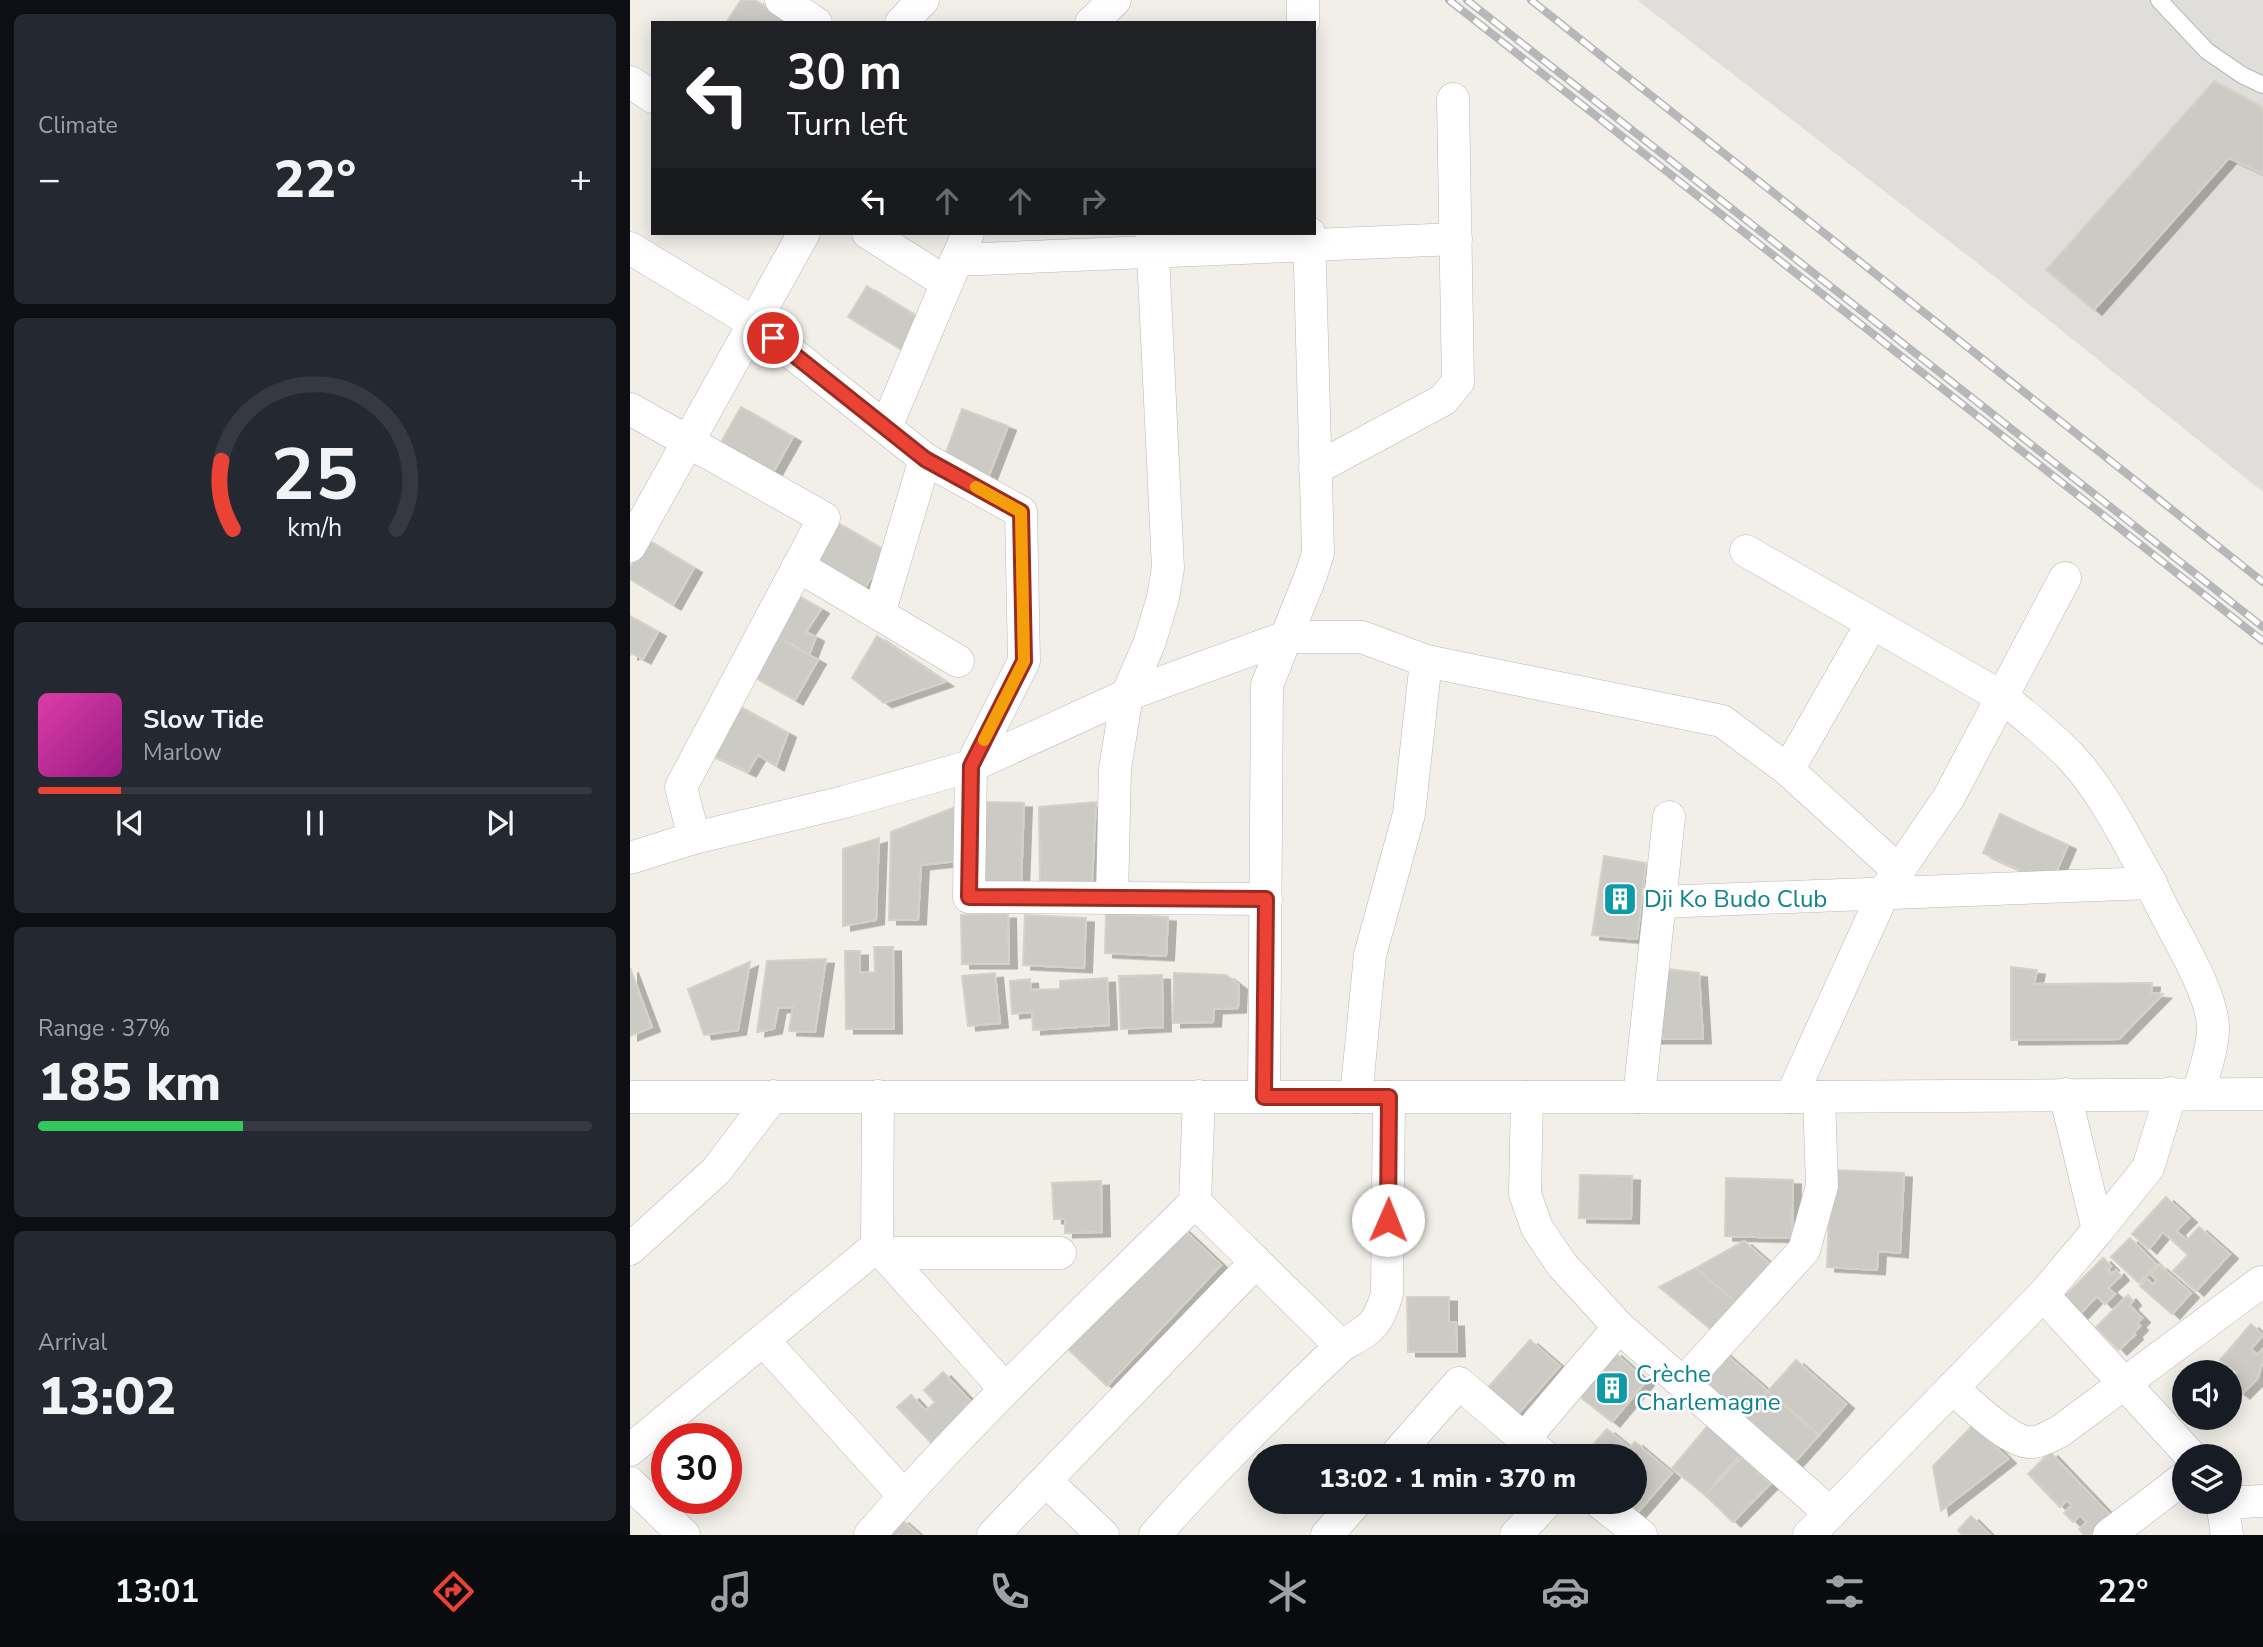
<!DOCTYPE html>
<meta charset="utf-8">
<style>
:root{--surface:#171b24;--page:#242831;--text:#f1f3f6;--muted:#9ea1a6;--line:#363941;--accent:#ea4335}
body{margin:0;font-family:"Nunito Sans",sans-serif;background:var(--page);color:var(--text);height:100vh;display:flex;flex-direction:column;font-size:26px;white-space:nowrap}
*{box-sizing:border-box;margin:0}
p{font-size:23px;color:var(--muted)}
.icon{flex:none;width:38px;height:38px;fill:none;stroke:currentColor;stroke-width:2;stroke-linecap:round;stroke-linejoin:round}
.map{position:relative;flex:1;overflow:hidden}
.sheet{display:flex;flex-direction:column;gap:14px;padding:14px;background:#0d0f14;width:630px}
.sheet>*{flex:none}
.banner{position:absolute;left:21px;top:21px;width:665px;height:214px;border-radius:0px;box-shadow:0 4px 18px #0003;background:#202124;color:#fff;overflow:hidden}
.controls{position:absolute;left:1542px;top:1360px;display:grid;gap:14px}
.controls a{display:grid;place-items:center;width:70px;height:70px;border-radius:50%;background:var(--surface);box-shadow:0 4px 18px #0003;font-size:35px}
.speed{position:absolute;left:21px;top:1423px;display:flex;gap:14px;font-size:35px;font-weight:700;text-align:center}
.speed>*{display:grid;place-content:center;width:91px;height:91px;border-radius:50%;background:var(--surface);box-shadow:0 4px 18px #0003;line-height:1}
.speed .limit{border:10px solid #d22;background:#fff;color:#111}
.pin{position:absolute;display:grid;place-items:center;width:60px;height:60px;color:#fff;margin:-30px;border:4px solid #fff;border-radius:50%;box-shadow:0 2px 7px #0007}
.me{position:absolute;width:77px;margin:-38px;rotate:1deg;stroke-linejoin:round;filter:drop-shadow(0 0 5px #0008)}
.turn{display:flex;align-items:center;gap:24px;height:147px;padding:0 21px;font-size:32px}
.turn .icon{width:91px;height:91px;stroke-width:2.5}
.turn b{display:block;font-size:49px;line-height:60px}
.lanes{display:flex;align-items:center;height:66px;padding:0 21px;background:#0003;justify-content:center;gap:35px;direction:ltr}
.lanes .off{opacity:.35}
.big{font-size:52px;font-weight:800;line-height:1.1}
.sheet .card{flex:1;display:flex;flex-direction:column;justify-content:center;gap:10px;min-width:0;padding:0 24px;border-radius:10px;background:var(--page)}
.sheet .dial{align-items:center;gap:0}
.dial svg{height:182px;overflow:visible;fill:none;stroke:var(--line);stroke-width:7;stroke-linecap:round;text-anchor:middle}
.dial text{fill:var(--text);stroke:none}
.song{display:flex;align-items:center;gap:21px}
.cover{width:84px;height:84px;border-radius:10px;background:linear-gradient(135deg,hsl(320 70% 55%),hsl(310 70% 35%))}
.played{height:7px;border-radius:4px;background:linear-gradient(90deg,var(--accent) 15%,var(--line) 15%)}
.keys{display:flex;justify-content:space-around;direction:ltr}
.heat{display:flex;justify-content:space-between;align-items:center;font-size:38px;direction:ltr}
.charge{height:10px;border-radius:5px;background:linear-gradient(90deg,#34c759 37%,var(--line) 0)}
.trip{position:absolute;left:618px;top:1444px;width:399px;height:70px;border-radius:35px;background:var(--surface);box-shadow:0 4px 18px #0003;font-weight:800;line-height:70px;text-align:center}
.tabs{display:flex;height:112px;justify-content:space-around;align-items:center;background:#090b0e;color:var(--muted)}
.tabs .icon{width:49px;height:49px}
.tabs .active{color:var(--accent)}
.tabs b{font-size:32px;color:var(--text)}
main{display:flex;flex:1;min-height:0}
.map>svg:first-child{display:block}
</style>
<main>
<section class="sheet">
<div class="card"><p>Climate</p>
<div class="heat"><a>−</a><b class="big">22°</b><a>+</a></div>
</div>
<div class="card dial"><svg viewBox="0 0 100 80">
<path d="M14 69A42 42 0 1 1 86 69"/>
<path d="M14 69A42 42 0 0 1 9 39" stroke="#ea4335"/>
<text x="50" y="56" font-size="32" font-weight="700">25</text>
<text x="50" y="72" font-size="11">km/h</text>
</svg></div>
<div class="card">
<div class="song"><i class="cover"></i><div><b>Slow Tide</b><p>Marlow</p></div></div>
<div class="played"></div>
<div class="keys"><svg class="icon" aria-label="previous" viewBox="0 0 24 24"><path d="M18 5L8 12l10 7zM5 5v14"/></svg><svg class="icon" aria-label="pause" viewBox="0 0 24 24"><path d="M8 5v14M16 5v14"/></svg><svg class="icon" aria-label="next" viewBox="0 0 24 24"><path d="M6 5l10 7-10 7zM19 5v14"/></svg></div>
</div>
<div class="card"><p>Range · 37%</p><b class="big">185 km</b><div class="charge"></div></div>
<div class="card"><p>Arrival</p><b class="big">13:02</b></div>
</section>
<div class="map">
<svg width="1633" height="1535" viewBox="0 0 1633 1535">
<defs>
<filter id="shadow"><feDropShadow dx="8" dy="4.5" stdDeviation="0" flood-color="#0004"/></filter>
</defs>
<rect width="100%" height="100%" fill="#f1efe8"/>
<!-- industrial -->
<path fill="#e0deda" d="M1007 0H1633V492L1355 269Z"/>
<!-- building -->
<g fill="#cccac5" stroke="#d6d1c6" stroke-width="2" filter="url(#shadow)">
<path d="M111 0H125L161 23H96Z"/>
<path d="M1584 81 1633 108V174L1599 158 1464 310 1416 270Z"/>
<path d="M237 286 291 319 272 350 218 317Z"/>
<path d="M111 407 163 437 140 478 87 449Z"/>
<path d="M332 409 378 426 358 478 313 461Z"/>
<path d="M208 523 257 552 232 592 184 562Z"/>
<path d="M16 539 64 568 43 605 0 579V568Z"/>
<path d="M158 590 191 609 176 632 186 637 179 655 161 643 156 653 132 638Z"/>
<path d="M0 616 28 632 13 659 1 653 0 656Z"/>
<path d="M247 636 315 682 254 703 222 678Z"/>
<path d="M147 637 188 660 165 700 124 677Z"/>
<path d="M103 703 158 733 146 766 128 755 118 772 76 752Z"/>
<path d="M351 802 394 803 391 886 348 884Z"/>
<path d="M466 802 462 882 410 886 409 807Z"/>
<path d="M328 806 327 861 291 865 288 920H259L261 832Z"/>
<path d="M1370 814 1438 845 1421 884 1353 853Z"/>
<path d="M249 838 246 920 213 926V849Z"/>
<path d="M974 856 1016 863 1007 939 962 935Z"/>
<path d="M378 914 379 964H332L331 915Z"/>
<path d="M476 914 538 917 536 956 475 953Z"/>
<path d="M395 915 456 918 454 968 393 965Z"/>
<path d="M244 947H263L264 1029H216L215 951H230V973L245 972Z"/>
<path d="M196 959 185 1032 159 1031 163 1007 148 1008 144 1029 127 1032 137 961Z"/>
<path d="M120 962 108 1030 74 1035 58 989Z"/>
<path d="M1381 967 1407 970 1404 984 1522 983 1521 993 1533 994 1489 1039 1381 1040Z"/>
<path d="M0 968 22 1027 0 1036Z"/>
<path d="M1030 968 1069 973 1073 1039H1019Z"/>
<path d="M365 973 370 1023 338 1026 332 976Z"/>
<path d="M544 973 596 975 609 985 608 1008 584 1009 583 1022 543 1023Z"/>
<path d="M532 975 533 1027 491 1029 489 976Z"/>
<path d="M477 978 479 1025 403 1030 402 1012 382 1014 380 981 400 979 401 990 430 989V981Z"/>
<path d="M1201 1170 1274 1173 1270 1253 1248 1251 1247 1270 1197 1267Z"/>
<path d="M950 1175 1002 1176 1001 1219 949 1218Z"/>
<path d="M1096 1178 1163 1180 1162 1238 1095 1236Z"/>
<path d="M471 1181 472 1232 435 1233V1219H424L422 1183Z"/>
<path d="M1536 1197 1559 1218 1546 1231 1557 1240 1569 1227 1600 1254 1566 1291 1543 1271 1558 1255 1533 1232 1519 1249 1502 1234Z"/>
<path d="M552 1228 591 1265 477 1386 438 1349Z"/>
<path d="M1500 1238 1527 1265 1509 1283 1481 1257Z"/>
<path d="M1114 1241 1140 1264 1106 1303 1066 1268Z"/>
<path d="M1473 1258 1481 1266 1478 1270 1482 1274 1486 1270 1491 1276 1478 1288 1485 1294 1475 1304 1467 1296 1450 1314 1433 1298Z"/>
<path d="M1529 1265 1561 1293 1542 1314 1510 1286 1517 1279 1523 1285 1527 1280 1521 1275Z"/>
<path d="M1066 1268 1106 1303 1083 1331 1029 1287Z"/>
<path d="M1498 1295 1503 1301 1499 1305 1512 1318 1507 1323 1510 1326 1503 1333 1505 1335 1489 1350 1466 1327Z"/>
<path d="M777 1297H819V1322H826L827 1352H778Z"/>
<path d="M1621 1324 1633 1335 1621 1349 1627 1355 1633 1349V1359L1628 1378 1612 1394 1600 1385V1381L1607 1372 1590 1360Z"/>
<path d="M900 1340 930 1366 885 1417 855 1391Z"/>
<path d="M1091 1350 1138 1391 1113 1419 1067 1379Z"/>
<path d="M984 1352 1016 1381 982 1422 948 1395Z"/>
<path d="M1166 1360 1216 1404 1189 1435 1138 1391Z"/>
<path d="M313 1372 348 1409 306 1448 267 1407 281 1395 296 1411 305 1402 294 1390Z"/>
<path d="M1138 1391 1189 1435 1162 1465 1112 1421Z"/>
<path d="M1081 1422 1114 1450 1075 1495 1042 1468Z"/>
<path d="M1343 1425 1378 1459 1311 1511 1303 1466Z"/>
<path d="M977 1429 1000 1448 1005 1442 1042 1473 1003 1518 984 1502H1004V1456H953Z"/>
<path d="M1420 1452 1481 1516 1460 1535H1454L1449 1529 1457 1522 1450 1515 1443 1522 1434 1513 1442 1505 1437 1500 1430 1507 1398 1474Z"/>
<path d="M1112 1457 1140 1484 1103 1522 1075 1495Z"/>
<path d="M1341 1516 1360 1535H1332L1328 1530Z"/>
<path d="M271 1519 289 1535H256Z"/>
</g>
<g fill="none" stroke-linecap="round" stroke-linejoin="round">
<!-- service casing -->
<g stroke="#b5b8bc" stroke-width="18">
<path id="service" d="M1529 0 1577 51 1612 75 1633 85"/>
</g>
<!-- minor casing -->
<g stroke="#b5b8bc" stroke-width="33">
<g id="minor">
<path d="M151 0 186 23"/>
<path d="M673 0V23"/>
<path d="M271 23 293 0"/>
<path d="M461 23 485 0"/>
<path d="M0 82 23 97"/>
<path d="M238 233 317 283"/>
<path d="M0 248 124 323 295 459 391 512 394 661 341 766 339 897 636 899"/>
<path d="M326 260 826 239"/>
<path d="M0 409 194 518 51 787 64 838"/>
<path d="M256 427 338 233"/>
<path d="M685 469 813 400 828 382 823 99"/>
<path d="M0 546 174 233"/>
<path d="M1116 551 1372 697C1396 716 1421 736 1442 758 1475 794 1497 842 1521 883"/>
<path d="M168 566 328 661"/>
<path d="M249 614 295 459"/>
<path d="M1158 770 1242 623"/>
<path d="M0 858 64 838 214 802 341 766 497 695 656 637H732L796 661 1092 721 1158 770 1269 871"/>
<path d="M482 898 485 769 497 695 519 644 533 598 538 568 522 233"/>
<path d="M1030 902 1521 883C1536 922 1585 991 1583 1031 1582 1052 1574 1073 1568 1093"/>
<path d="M1435 1094 1468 1230"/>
<path d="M248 1096 247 1246 375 1389"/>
<path d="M634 1096 637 685 681 575 688 553 679 233"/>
<path d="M0 1097H1161L1633 1094"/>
<path d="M726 1097 740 955 779 814 796 661"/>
<path d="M897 1097 895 1194 907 1228 932 1265 989 1327 1200 1513"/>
<path d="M1009 1097 1039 817"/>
<path d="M1161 1097 1254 892 1319 797 1435 578"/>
<path d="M565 1202 711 1346C740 1329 747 1328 757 1294L759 1097"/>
<path d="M0 1249 86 1171 143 1096"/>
<path d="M254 1253H430"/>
<path d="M1413 1295 1561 1456"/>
<path d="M133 1340 274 1496"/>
<path d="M1053 1383 1174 1250 1192 1186 1189 1097"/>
<path d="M1322 1388C1339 1402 1381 1445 1403 1442 1412 1442 1421 1435 1429 1432L1631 1282"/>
<path d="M894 1439 989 1327"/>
<path d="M0 1450 247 1246"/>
<path d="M765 1456 829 1383 914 1456"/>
<path d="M416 1481 473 1535"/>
<path d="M0 1483 54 1535"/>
<path d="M969 1502 1011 1535"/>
<path d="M1592 1502 1597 1535"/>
<path d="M1593 1503 1633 1501"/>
<path d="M240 1535C341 1418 455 1311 565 1202L569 1096"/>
<path d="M363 1535 626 1262"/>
<path d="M525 1535C583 1469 647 1407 711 1346"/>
<path d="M697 1535 726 1502"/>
<path d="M886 1535 917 1502"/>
<path d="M1179 1535 1413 1295 1468 1230 1518 1168 1541 1093"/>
<path d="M1479 1535 1554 1478"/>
</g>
</g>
<!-- service -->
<use href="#service" stroke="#fff" stroke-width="16"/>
<!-- minor -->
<use href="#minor" stroke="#fff" stroke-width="32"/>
<!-- rail casing -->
<g stroke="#b6b7b8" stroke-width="8">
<g id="rail">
<path d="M819 0 1633 641"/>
<path d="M837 0 1633 627"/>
<path d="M901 0 1633 582"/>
</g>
</g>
<!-- rail -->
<use href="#rail" stroke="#fff" stroke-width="5" stroke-dasharray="16" stroke-linecap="butt"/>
</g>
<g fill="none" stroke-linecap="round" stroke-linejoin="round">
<!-- route casing -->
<g stroke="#982c22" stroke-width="18">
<path id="route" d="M143 338 295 459 391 512 394 661 341 766 339 897 636 899 634 1097H759L758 1220"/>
</g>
<!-- route -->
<use href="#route" stroke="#ea4335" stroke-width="12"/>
<!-- slow -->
<path stroke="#f59e0b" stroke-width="12" d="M346 487 391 512 394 661 354 740"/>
</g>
<!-- icons -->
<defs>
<g id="building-square" transform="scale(1.75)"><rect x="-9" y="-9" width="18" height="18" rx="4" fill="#0f9aa8" stroke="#fff"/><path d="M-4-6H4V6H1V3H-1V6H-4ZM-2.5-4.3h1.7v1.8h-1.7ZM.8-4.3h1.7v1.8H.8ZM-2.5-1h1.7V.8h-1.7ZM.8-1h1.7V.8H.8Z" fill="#fff"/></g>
</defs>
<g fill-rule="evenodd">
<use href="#building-square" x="990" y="899"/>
<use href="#building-square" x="982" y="1388"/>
</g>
<g text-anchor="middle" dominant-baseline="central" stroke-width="5" stroke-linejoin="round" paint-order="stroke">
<!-- culture labels -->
<g font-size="24" fill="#0d838f" stroke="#fff" text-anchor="start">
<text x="1014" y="899">Dji Ko Budo Club</text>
<text x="1006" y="1374">Crèche<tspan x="1006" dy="28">Charlemagne</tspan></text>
</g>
</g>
</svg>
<div class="controls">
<a><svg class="icon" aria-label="sound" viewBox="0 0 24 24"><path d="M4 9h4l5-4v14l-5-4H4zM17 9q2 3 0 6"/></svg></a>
<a><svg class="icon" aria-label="layers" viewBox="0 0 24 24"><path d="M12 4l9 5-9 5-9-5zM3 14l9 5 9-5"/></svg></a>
</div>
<div class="speed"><div class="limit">30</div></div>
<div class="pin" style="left:143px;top:338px;background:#d93025"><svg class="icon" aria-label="arrive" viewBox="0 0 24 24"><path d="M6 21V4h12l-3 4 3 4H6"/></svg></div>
<svg class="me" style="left:758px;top:1220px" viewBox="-20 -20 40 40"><circle r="19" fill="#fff"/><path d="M0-13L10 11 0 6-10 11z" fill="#ea4335"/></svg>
<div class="trip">13:02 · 1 min · 370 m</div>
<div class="banner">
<div class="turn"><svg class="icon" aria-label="left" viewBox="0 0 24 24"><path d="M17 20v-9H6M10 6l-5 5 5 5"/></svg><div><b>30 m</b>Turn left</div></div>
<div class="lanes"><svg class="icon" aria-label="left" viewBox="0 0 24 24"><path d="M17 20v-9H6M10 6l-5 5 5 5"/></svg><svg class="icon off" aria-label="ahead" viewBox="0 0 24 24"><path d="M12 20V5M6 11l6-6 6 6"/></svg><svg class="icon off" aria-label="ahead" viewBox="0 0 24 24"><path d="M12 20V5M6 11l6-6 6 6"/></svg><svg class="icon off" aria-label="right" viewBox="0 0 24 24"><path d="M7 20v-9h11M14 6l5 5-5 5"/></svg></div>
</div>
</div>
</main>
<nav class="tabs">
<b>13:01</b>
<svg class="icon active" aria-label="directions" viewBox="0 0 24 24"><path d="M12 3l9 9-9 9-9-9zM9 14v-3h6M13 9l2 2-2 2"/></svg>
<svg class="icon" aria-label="music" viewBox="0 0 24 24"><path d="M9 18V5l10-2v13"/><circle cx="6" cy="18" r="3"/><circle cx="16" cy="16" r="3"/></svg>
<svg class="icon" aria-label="phone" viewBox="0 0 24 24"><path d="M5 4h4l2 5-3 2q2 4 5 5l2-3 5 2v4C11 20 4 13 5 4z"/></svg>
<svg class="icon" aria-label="climate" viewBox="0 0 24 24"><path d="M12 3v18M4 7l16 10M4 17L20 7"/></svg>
<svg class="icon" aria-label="car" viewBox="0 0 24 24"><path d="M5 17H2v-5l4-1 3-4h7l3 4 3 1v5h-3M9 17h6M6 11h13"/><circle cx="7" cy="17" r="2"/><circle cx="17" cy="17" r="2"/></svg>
<svg class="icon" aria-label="filters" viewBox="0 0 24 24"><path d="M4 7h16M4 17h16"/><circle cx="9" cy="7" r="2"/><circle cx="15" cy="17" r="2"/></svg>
<b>22°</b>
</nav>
